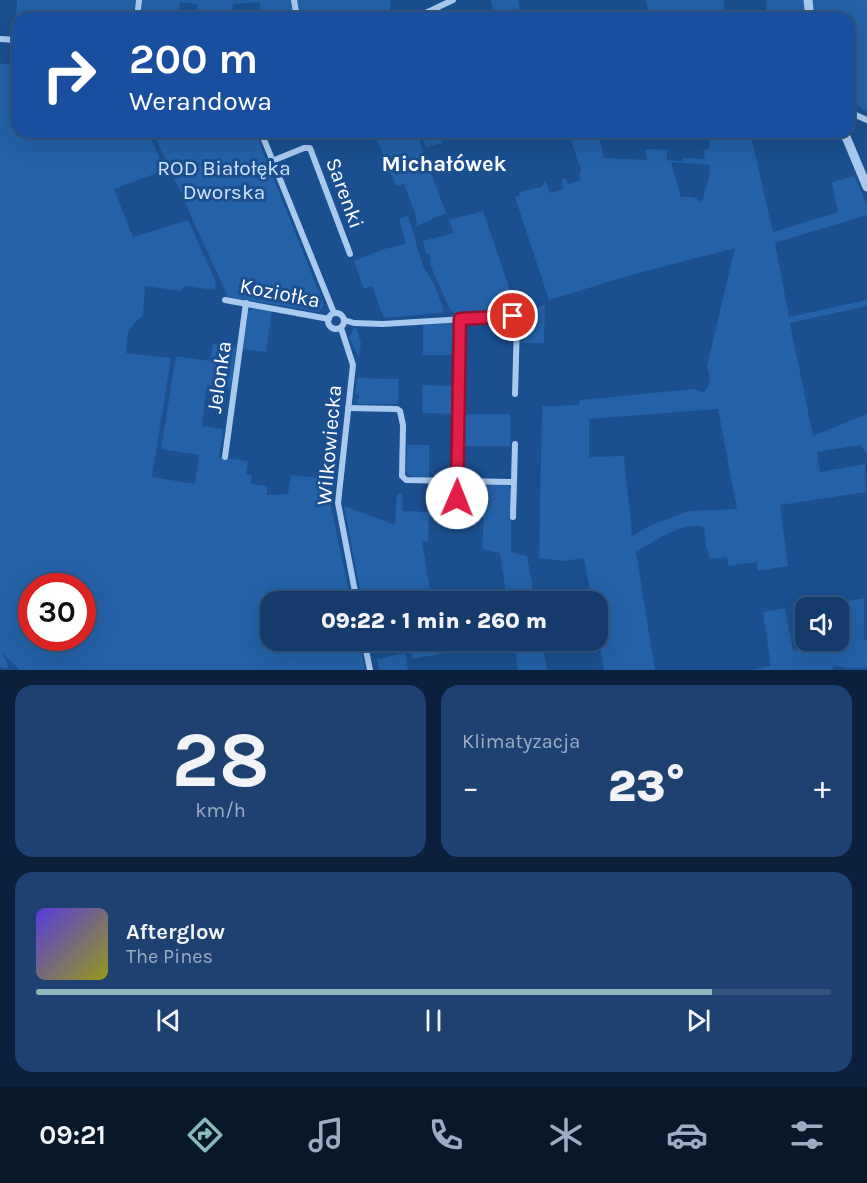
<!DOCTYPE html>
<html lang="pl">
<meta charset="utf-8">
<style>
:root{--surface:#143b6b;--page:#1d4271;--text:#f1f3f6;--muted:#9dadc1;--line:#33557e;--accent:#8bbbb9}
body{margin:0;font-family:Karla,sans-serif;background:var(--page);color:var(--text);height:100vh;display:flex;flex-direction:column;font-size:22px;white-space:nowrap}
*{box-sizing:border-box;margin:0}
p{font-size:20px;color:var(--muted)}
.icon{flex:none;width:33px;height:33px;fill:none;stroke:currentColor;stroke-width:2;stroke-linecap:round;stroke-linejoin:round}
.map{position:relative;height:670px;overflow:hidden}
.side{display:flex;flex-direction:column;gap:15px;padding:15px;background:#0b203b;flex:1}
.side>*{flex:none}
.hud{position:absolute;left:12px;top:12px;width:843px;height:126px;border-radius:18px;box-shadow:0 6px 24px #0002,0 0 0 2px var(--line);background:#1a4fa0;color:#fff;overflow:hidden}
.buttons{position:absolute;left:795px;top:597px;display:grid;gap:12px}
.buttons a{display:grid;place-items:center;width:54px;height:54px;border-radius:12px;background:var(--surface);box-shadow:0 6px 24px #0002,0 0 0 2px var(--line);font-size:30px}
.speed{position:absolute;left:18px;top:573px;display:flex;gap:12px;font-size:30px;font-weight:700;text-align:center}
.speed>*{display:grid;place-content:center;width:78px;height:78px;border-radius:50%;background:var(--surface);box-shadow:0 6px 24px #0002,0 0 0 2px var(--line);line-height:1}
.speed .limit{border:9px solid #d22;background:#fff;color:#111}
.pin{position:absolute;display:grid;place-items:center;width:51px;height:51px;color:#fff;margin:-26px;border:3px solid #fff;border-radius:50%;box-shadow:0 2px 6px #0007}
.me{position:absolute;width:66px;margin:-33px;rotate:1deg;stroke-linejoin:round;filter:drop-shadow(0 0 4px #0008)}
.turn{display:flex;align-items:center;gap:21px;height:126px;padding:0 18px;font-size:27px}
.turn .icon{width:78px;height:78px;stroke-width:2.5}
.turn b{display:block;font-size:42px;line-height:51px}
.big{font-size:45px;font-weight:800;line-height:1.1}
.side .widget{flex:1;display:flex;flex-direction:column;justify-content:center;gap:9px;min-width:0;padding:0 21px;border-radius:18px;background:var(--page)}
.side .dial{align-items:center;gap:0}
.dial b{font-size:78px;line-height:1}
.song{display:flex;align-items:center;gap:18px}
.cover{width:72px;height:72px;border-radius:9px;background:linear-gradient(135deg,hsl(250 70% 55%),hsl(60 70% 35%))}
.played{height:6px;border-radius:3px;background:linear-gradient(90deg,var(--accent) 85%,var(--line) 85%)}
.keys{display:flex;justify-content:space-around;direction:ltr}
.heat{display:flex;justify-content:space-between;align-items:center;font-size:33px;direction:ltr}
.side .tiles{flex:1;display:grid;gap:15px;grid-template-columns:1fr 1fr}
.widget:last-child{grid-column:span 2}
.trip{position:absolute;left:260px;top:591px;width:348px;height:60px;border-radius:18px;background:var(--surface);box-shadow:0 6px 24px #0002,0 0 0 2px var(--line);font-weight:800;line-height:60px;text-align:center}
.tabs{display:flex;height:96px;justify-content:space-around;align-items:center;background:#08182b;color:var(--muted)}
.tabs .icon{width:42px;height:42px}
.tabs .selected{color:var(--accent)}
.tabs b{font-size:27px;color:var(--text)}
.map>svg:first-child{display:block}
</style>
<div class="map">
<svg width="867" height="670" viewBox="0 0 867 670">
<rect width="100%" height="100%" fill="#1b4f8f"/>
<!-- green -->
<g fill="#2461a8" fill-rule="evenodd">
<path d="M17 0H136L133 18H18V38H15Z"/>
<path d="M140 0H390L391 18H260V2L233 4 232 18H197V4L180 2 178 18H139Z"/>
<path d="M491 0H518L521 18H494Z"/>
<path d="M646 0H724V18H649Z"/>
<path d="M766 0H804L806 18H767Z"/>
<path d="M812 0H867V112L849 100V18H814Z"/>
<path d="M0 64 18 65V132H148L165 170 114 189 133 237 188 220 216 282 215 290 185 286 181 291 145 286 143 315C127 329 127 332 126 353L171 358 152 477 195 484 199 455 161 449 176 356 210 361 213 344 236 347 231 388 207 385 202 426 223 429 219 457 248 461 246 474 252 475 251 484 267 486V495L288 494 291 475 331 479 330 502 351 601 270 602V640L359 641 365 670H20L3 653 8 667 5 669 0 667ZM32 586H82V638H32Z"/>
<path d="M153 132H255L324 305 319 312 228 297Z"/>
<path d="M372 132H416L446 213 417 226 415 213 404 184 396 186 377 140Z"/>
<path d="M420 132H438L442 143 426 147Z"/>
<path d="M710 132H750L773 232 838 212 832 182 854 176 867 205V215L775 243 789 317 867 300V306L790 323 813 436 867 414V454L860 445 817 452 820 472 865 464 866 492 780 505 788 566 757 571V562L728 566 727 557 710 559 706 545 704 527C684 520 653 542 636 552L655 670H604L597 630V602L592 601 584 558 564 561 539 558 542 406 579 405 580 400 694 389 703 393C712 384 710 377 707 366L735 248 631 275 549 300 515 197 520 195 519 192 542 187 545 181 550 193 564 189 561 180 566 178 568 184 581 180 579 173H581V170L571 140 598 133 604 158 647 160 645 149 667 150V160L682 161V158L705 159 703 150 709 149ZM671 162 710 165 709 178 702 202 693 197H681ZM718 409 737 509 688 511 651 525 632 536 624 456 589 457V419Z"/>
<path d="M483 211 516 308 455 313 450 310 429 262 431 260 429 254H426L423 241 454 233 449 220Z"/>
<path d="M408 216 423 266 434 284 444 310 442 313 384 318 372 286 364 289 354 261 384 249 406 244 399 219Z"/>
<path d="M545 305 544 343H518C518 313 516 314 545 305Z"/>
<path d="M256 308 272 310 266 352 243 349 248 311Z"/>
<path d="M450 323 455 328 454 355H423V325Z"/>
<path d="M354 328H356L361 343 359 357 349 338Z"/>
<path d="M357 378 398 379V404H358L355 399H359V395L355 394Z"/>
<path d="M422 385 454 386 453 414 422 413Z"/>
<rect x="462" y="414" width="48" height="32"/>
<path d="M407 445H429V477L410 476 406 472Z"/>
<path d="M429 483H451L454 486V514L450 517 429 516 428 542 422 541 432 601H362L344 506 395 525 397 494 402 493 403 511 428 512Z"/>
<path d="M463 483 504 484 509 486 511 490V552L527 556 535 601H507L500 553 482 549 484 517H463L459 514 460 490Z"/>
<path d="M864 598V640H867V667C855 670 846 668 834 665L832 670H749L771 666 763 612 785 608 793 651 838 644V608L832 607V604Z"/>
<path d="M409 641H438L441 654 412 659Z"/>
<path d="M514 641H542L547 670H518Z"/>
<path d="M405 653 408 670H379L377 659Z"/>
</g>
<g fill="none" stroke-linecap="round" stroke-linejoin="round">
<!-- minor -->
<g stroke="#a9c9ee" stroke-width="6">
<path d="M294 0 297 18"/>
<path d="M137 18 139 0"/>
<path d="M415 18 453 0"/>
<path d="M0 39 18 40"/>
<path d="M849 112 867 120"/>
<path d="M261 132 334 313"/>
<path d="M272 161 304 148H310L350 254"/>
<path d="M225 300 329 319"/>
<circle cx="336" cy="321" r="8"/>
<path d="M344 320 354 323 383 324 513 316 517 322 515 394"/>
<path d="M341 328 353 365 338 503 357 602"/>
<path d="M348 408 397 409 400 411 403 425 402 476 406 480 513 482"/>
<path d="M225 457 246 303"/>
<path d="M457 516 460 319"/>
<path d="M513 517 515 444"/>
<path d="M364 640 370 670"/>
</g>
<!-- tertiary -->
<g stroke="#a9c9ee" stroke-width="9">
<path d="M808 0 810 18"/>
<path d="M844 132 867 187"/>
</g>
</g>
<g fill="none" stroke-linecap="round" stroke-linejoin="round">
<!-- route casing -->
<g stroke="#92132f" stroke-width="15">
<path id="route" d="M457 498 460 319 513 316"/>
</g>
<!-- route -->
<use href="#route" stroke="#e11d48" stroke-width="10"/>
</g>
<g text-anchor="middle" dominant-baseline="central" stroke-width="6" stroke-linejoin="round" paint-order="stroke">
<!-- park labels -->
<g font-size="21" fill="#cfe3fa" stroke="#1b4f8f">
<text x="224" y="168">ROD Białołęka<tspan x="224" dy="24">Dworska</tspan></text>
</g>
<!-- street labels -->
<g font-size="21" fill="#fff" stroke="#1b4f8f">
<text transform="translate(345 193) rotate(70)">Sarenki</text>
<text transform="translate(280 293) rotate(11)">Koziołka</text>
<text transform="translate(219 377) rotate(-82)">Jelonka</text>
<text transform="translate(329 445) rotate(-85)">Wilkowiecka</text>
</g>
<!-- neighbourhood labels -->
<g font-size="22" font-weight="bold" fill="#fff" stroke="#1b4f8f">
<text x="444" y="164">Michałówek</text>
</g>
</g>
</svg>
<div class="buttons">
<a><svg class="icon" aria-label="sound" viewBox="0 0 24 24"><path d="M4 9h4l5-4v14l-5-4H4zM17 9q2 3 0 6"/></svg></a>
</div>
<div class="speed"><div class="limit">30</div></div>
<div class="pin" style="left:513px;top:316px;background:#d93025"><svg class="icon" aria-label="arrive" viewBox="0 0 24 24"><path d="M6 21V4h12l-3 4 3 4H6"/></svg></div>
<svg class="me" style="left:457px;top:498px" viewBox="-20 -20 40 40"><circle r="19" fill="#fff"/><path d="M0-13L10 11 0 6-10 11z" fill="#e11d48"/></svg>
<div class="trip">09:22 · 1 min · 260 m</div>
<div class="hud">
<div class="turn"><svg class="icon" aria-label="right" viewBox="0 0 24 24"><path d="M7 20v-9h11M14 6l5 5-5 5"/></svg><div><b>200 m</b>Werandowa</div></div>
</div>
</div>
<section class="side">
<div class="tiles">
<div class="widget dial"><b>28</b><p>km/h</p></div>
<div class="widget"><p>Klimatyzacja</p>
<div class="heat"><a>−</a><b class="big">23°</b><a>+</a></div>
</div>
<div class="widget">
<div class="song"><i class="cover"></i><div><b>Afterglow</b><p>The Pines</p></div></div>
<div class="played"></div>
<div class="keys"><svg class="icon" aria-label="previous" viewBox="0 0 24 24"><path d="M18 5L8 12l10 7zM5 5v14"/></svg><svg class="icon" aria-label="pause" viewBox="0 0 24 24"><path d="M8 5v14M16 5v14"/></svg><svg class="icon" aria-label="next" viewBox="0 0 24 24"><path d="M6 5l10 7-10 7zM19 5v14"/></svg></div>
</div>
</div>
</section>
<nav class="tabs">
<b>09:21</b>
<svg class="icon selected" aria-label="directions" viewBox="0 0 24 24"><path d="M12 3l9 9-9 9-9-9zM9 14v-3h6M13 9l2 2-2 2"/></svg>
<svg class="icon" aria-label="music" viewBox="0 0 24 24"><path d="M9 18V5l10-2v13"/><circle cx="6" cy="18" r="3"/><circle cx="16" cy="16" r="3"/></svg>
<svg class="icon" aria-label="phone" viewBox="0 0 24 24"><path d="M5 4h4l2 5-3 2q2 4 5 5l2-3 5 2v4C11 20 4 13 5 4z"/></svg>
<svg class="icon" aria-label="climate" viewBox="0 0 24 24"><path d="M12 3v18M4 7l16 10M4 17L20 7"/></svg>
<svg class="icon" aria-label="car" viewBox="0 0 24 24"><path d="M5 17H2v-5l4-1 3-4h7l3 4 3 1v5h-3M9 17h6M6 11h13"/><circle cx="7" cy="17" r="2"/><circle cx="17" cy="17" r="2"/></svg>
<svg class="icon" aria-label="filters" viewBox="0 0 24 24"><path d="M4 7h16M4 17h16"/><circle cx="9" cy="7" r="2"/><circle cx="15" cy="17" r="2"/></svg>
</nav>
